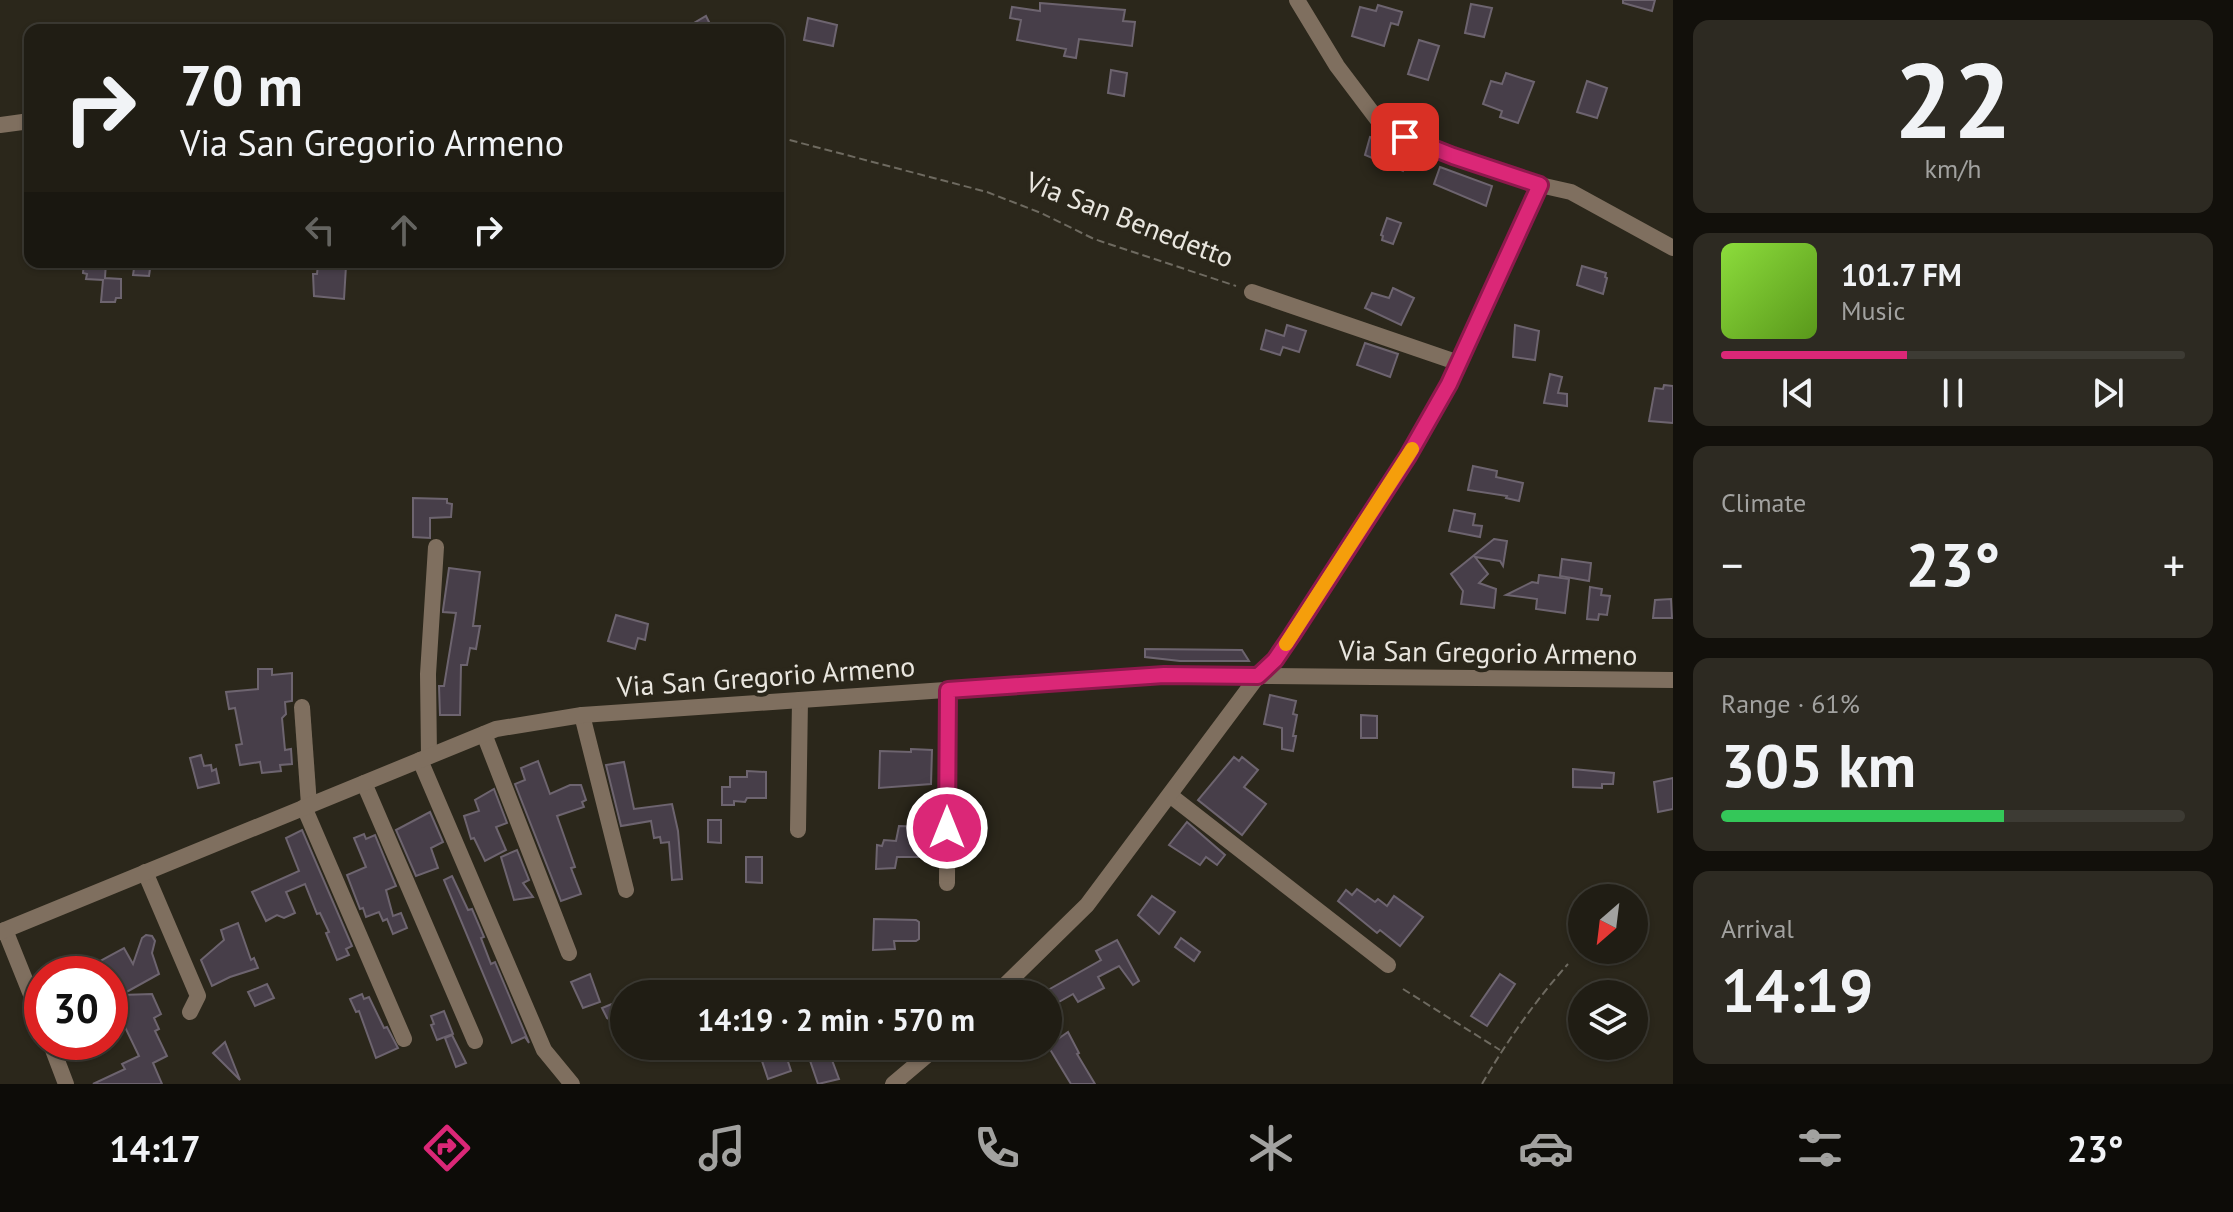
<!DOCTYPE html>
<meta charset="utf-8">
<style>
:root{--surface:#201d14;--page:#2d2a22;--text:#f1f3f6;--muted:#a2a2a0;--line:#3d3b34;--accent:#db2777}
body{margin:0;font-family:"PT Sans",sans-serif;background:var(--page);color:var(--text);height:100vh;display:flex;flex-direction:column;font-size:30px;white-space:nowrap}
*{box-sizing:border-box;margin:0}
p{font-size:26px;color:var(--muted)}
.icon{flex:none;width:44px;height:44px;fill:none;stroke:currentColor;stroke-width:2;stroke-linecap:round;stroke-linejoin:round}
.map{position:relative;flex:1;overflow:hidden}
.side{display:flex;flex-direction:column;gap:20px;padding:20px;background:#12100b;width:560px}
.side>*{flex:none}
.guide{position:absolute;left:24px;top:24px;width:760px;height:244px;border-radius:16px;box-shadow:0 2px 6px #0004,0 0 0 2px var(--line);background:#201d14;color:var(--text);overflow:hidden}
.needle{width:52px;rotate:208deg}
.buttons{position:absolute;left:1568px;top:884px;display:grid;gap:16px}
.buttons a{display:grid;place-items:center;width:80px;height:80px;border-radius:50%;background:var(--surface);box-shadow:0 2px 6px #0004,0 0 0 2px var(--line);font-size:40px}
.speed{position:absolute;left:24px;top:956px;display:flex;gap:16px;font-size:40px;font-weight:700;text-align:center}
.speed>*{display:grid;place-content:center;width:104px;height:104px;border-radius:50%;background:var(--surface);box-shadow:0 2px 6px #0004,0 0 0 2px var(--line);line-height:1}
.speed .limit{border:12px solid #d22;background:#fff;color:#111}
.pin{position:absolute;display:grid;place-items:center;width:68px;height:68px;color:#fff;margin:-34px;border-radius:16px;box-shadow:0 4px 12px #0006}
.me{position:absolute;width:88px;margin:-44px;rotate:0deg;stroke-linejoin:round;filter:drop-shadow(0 0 6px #0008)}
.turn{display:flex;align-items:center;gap:28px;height:168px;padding:0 24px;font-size:36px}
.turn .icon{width:104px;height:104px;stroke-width:2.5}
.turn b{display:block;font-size:56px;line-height:68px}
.lanes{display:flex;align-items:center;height:76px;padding:0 24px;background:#0003;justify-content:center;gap:40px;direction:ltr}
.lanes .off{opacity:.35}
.big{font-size:60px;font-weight:700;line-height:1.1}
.side .card{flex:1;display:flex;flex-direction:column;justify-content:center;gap:12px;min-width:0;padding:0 28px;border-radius:16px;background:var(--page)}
.side .dial{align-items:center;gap:0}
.dial b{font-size:104px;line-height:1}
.song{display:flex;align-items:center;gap:24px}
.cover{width:96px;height:96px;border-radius:12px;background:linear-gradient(135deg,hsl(90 70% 55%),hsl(90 70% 35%))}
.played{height:8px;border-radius:4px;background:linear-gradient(90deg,var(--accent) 40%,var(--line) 40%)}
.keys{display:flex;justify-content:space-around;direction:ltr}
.heat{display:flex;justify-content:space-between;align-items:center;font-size:44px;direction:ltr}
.charge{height:12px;border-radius:6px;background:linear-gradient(90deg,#34c759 61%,var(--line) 0)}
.trip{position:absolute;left:610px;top:980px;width:452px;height:80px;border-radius:40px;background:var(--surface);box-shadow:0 2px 6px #0004,0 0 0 2px var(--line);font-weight:700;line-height:80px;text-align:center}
.tab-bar{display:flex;height:128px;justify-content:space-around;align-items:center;background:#0d0c08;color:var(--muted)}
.tab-bar .icon{width:56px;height:56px}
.tab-bar .active{color:var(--accent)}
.tab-bar b{font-size:36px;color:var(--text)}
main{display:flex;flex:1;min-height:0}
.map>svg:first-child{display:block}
</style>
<main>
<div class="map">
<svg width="1673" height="1084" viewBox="0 0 1673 1084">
<rect width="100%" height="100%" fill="#2b271b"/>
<!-- building -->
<g fill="#473e49" stroke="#6d646f" stroke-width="2">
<path d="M1623 0H1655L1652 11 1623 3Z"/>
<path d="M1040 3 1125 10 1123 21 1135 22 1132 46 1079 39 1076 58 1064 56 1066 49 1017 40 1021 20 1010 18 1012 7 1040 11Z"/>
<path d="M1471 4 1492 8 1484 37 1465 33Z"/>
<path d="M1378 5 1402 12 1398 25 1391 23 1384 46 1352 36 1360 7 1376 11Z"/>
<path d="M706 16 713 30H682Z"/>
<path d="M808 18 837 25 833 46 804 40Z"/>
<path d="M1419 40 1439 46 1428 80 1408 74Z"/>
<path d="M1111 70 1127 73 1124 96 1108 93Z"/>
<path d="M1506 73 1534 82 1518 123 1500 117 1502 111 1483 104 1491 81 1502 84Z"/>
<path d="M1587 81 1607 88 1597 118 1577 112Z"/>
<path d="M1370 137 1421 157 1417 170 1404 168 1403 171 1365 155Z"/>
<path d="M1440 167 1492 186 1486 206 1434 184Z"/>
<path d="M1387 218 1401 223 1393 244 1382 240 1383 236 1381 235Z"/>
<path d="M84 262H106L105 278 121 279V298H116L115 302H101L103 280 86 279 87 274 83 273Z"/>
<path d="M135 262H151L149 276 133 275Z"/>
<path d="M318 264 346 266 344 299 314 296 313 274H317Z"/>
<path d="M1582 266 1606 273 1605 277 1607 278 1603 294 1577 285Z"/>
<path d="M1393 288 1414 298 1401 325 1365 308 1372 293 1389 298Z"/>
<path d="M1287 325 1306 331 1299 352 1283 347 1280 355 1261 349 1266 330 1284 336Z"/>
<path d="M1515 325 1539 331 1535 360 1513 357Z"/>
<path d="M1365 343 1398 354 1390 377 1357 365Z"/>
<path d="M1550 374 1562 377 1558 393 1567 394V406L1544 403Z"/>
<path d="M1664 385 1673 386V423L1649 421 1655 388 1663 389Z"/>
<path d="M1473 466 1497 471 1496 477 1523 483 1519 501 1506 498 1507 496 1468 490Z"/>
<path d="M413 498 447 499V503L452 504 451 517 430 518V538L413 537Z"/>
<path d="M1454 510 1475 514 1473 525 1482 526 1480 537 1449 531Z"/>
<path d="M1494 539 1507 541 1503 566 1500 561 1475 557 1488 574 1479 583 1496 589 1494 608 1461 604 1463 591 1451 574Z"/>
<path d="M1562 559 1591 563 1589 581 1560 576Z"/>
<path d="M449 568 480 572 473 626H480L476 649 470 648 467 665H461L460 715H440L439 686H444L456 613 443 612V610Z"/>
<path d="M1539 575 1569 579 1565 613 1536 609 1537 599 1506 595 1532 582 1538 583Z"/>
<path d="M1590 587 1602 589 1601 595 1610 596 1607 615 1599 614 1598 620 1587 619Z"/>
<path d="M1671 599 1672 618H1653L1655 600Z"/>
<path d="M616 615 648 624 645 640 638 638 635 649 608 641Z"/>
<path d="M1145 649 1242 650 1249 661H1180L1145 657Z"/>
<path d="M258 669H272V675L292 673V701L285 702 286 714 282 718 285 750 291 749 292 764 280 765 281 771 262 773 260 762 240 765 236 745 242 744 235 708 229 709 226 692 258 689Z"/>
<path d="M1270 695 1296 701 1293 714 1297 715 1293 736H1296L1293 751 1282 749V728L1264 724Z"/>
<path d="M1361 715 1377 716V738H1361Z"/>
<path d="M911 749 932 750 931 784 879 788 880 751 911 752Z"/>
<path d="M201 755 204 766 211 765 212 771 216 769 219 783 198 788 190 758Z"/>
<path d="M1234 757 1239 761 1242 757 1258 770 1244 787 1266 804 1242 835 1198 800Z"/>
<path d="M538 761 550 794 570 785H581L586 800 582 802 584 807 557 816 575 867 571 868 581 894 561 901 515 784 525 780 521 768Z"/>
<path d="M624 762 634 809 672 804 678 831 682 879 672 880 669 842 661 843 660 837 654 838 651 821 621 826 606 765Z"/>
<path d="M1573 769 1614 773 1613 784H1602V788L1573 787Z"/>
<path d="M747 771 766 772V798H747L745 802 734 801V805H722V787H730V777H747Z"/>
<path d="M1673 778V809L1658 812 1654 782Z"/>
<path d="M494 789 507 823 496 827 506 850 485 861 474 838 471 839 464 816 479 811 475 800Z"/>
<path d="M430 812 443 842 431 848 438 868 416 876 396 830Z"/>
<path d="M708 820H721V843L708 842Z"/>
<path d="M1187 822 1225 855 1217 865 1206 857 1200 865 1169 845Z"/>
<path d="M899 826 929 827 924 857H897L895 868 876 869 877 845 882 846 884 840 896 841Z"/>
<path d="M302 830 352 946 346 949 349 955 337 960 326 933 329 932 320 913 317 914 305 884 286 892 295 913 284 918 277 915 266 921 252 892 299 871 286 838Z"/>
<path d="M364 834 366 839 375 835 396 886 386 890 393 916 401 913 407 928 393 934 387 919 383 921 379 912 366 917 363 908 360 909 347 875 366 867 354 838Z"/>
<path d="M517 850 529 880 523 883 533 897 514 900 501 857Z"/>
<path d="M746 857H762V883L746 882Z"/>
<path d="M452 876 468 910 472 909 484 937 481 938 491 964 495 962 529 1043 525 1037 512 1043 444 880Z"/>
<path d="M1357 889 1375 902 1378 899 1387 906 1394 896 1423 917 1400 946 1380 930 1377 933 1338 901 1346 890 1352 895Z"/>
<path d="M1152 896 1175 912 1159 934 1138 915Z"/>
<path d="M874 919 916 920 919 922V939L916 941H894L895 949 873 950Z"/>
<path d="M238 923 251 960 254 958 258 968 230 977 212 986 201 960 224 940 221 930Z"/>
<path d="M146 935 152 936 155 941 152 953 159 974 121 995 152 994 161 1014 154 1018 159 1029 155 1031 167 1056 153 1063 162 1084H93L125 1069 122 1064 139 1056 124 1025 117 1028 110 1014V974H86L102 964 100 961 124 948 133 964 142 938Z"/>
<path d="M1181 938 1200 952 1194 961 1175 947Z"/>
<path d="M1117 940 1139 981 1133 985 1119 966 1098 977 1104 988 1078 1002 1073 994 1048 1008V990L1101 960 1096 951Z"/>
<path d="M590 974 600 1002 583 1008 571 982Z"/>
<path d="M1500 974 1515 984 1487 1026 1471 1016Z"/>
<path d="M267 984 274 998 255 1006 248 992Z"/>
<path d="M362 994 364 999 369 997 384 1028 387 1027 398 1048 376 1058 359 1011 356 1012 350 999Z"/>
<path d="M624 999V1028L607 1018 602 1008Z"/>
<path d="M444 1011 453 1034 437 1040 431 1025 434 1024 431 1016Z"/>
<path d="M1068 1032 1079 1053 1077 1054 1095 1084H1071L1048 1046Z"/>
<path d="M452 1035 466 1063 456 1067 445 1038Z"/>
<path d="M225 1042 240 1080 213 1053Z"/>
<path d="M766 1046H783L791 1071 768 1079 758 1049Z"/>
<path d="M805 1046H817L819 1055 829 1052 839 1079 818 1084Z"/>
</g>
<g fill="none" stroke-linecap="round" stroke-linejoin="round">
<!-- path -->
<g stroke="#6e6a60" stroke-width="2" stroke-dasharray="8 4" stroke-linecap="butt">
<path d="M778 137 987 192 1041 213 1094 239 1236 286"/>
<path d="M1403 989 1500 1050"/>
<path d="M1482 1084C1507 1041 1535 1001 1568 964"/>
</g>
<!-- minor -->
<g stroke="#7f6f5f" stroke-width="16">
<path d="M1297 0 1337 66 1377 119 1405 137 1453 156 1540 185 1571 192 1673 248"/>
<path d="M0 125 30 121"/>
<path d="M1252 292 1459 363"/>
<path d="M302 707 309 805"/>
<path d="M582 715 626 890"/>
<path d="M484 734 569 953"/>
<path d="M429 756 428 674 436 547"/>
<path d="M420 760 544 1050 572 1084"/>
<path d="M364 783 475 1041"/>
<path d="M1171 796 1388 965"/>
<path d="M304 807 404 1039"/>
<path d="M798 830 800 700"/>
<path d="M145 872 198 996 190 1012"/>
<path d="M947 883 948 690"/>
<path d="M5 930 42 1022"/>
<path d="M0 932 496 729 582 715 1164 675 1673 680"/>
<path d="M996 994 1087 905 1258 676 1275 660 1408 456 1449 384 1540 185"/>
<path d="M50 1042 66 1084"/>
<path d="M893 1084 938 1046"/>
</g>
</g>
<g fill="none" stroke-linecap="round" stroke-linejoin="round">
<!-- route casing -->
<g stroke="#8e194d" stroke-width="20">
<path id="route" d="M947 828 948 690 1164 675 1258 676 1275 660 1292 635 1408 456 1449 384 1540 185 1453 156 1405 137"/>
</g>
<!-- route -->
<use href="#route" stroke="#db2777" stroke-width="14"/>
<!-- slow -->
<path stroke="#f59e0b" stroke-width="14" d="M1286 644 1412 449"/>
</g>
<g text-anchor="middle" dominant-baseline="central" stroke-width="8" stroke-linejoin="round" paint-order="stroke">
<!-- street labels -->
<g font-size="28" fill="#e9e6df" stroke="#2b271b">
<text transform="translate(1130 219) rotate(21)">Via San Benedetto</text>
<text transform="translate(1488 652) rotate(1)">Via San Gregorio Armeno</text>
<text transform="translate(766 676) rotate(-4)">Via San Gregorio Armeno</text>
</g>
</g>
</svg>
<div class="buttons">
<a><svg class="needle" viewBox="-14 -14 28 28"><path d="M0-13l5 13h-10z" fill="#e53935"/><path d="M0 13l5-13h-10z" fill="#a2a2a0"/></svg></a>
<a><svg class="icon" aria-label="layers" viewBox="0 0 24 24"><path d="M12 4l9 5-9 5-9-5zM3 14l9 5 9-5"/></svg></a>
</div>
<div class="speed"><div class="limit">30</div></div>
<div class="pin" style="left:1405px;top:137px;background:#d93025"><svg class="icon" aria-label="arrive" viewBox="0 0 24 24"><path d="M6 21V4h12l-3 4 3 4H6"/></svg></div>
<svg class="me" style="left:947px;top:828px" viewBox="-20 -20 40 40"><circle r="17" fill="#db2777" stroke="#fff" stroke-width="3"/><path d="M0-11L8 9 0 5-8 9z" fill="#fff"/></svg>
<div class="trip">14:19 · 2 min · 570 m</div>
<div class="guide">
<div class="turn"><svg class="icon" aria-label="right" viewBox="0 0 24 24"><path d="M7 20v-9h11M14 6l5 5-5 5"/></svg><div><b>70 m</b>Via San Gregorio Armeno</div></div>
<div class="lanes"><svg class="icon off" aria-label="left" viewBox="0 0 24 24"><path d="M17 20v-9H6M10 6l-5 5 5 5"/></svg><svg class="icon off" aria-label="ahead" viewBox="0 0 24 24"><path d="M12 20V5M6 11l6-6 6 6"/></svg><svg class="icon" aria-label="right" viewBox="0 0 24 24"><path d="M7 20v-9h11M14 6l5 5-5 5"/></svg></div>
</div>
</div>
<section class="side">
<div class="card dial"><b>22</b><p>km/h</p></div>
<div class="card">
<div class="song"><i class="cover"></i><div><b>101.7 FM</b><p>Music</p></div></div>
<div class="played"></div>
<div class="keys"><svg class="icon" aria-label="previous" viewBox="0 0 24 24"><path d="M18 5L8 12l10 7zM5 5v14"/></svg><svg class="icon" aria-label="pause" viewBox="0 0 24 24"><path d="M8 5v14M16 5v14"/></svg><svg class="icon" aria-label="next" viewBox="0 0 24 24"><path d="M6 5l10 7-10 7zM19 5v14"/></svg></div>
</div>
<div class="card"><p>Climate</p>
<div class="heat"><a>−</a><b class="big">23°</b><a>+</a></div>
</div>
<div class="card"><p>Range · 61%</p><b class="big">305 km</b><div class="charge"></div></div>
<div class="card"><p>Arrival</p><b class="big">14:19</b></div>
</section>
</main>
<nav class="tab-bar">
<b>14:17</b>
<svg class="icon active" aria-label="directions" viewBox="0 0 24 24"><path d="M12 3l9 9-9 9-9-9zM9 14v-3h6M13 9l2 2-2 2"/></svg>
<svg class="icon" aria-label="music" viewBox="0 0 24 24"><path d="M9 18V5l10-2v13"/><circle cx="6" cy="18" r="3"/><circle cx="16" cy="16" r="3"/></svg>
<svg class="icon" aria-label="phone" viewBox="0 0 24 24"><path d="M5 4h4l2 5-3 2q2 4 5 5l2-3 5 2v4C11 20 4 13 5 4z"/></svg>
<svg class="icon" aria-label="climate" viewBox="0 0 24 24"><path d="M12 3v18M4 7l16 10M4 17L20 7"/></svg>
<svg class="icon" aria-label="car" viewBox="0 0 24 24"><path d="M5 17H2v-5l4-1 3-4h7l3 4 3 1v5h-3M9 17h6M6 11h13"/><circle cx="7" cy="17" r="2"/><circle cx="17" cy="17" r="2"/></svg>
<svg class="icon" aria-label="filters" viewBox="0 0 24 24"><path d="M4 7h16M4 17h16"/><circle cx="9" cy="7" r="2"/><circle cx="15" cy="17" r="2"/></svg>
<b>23°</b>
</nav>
